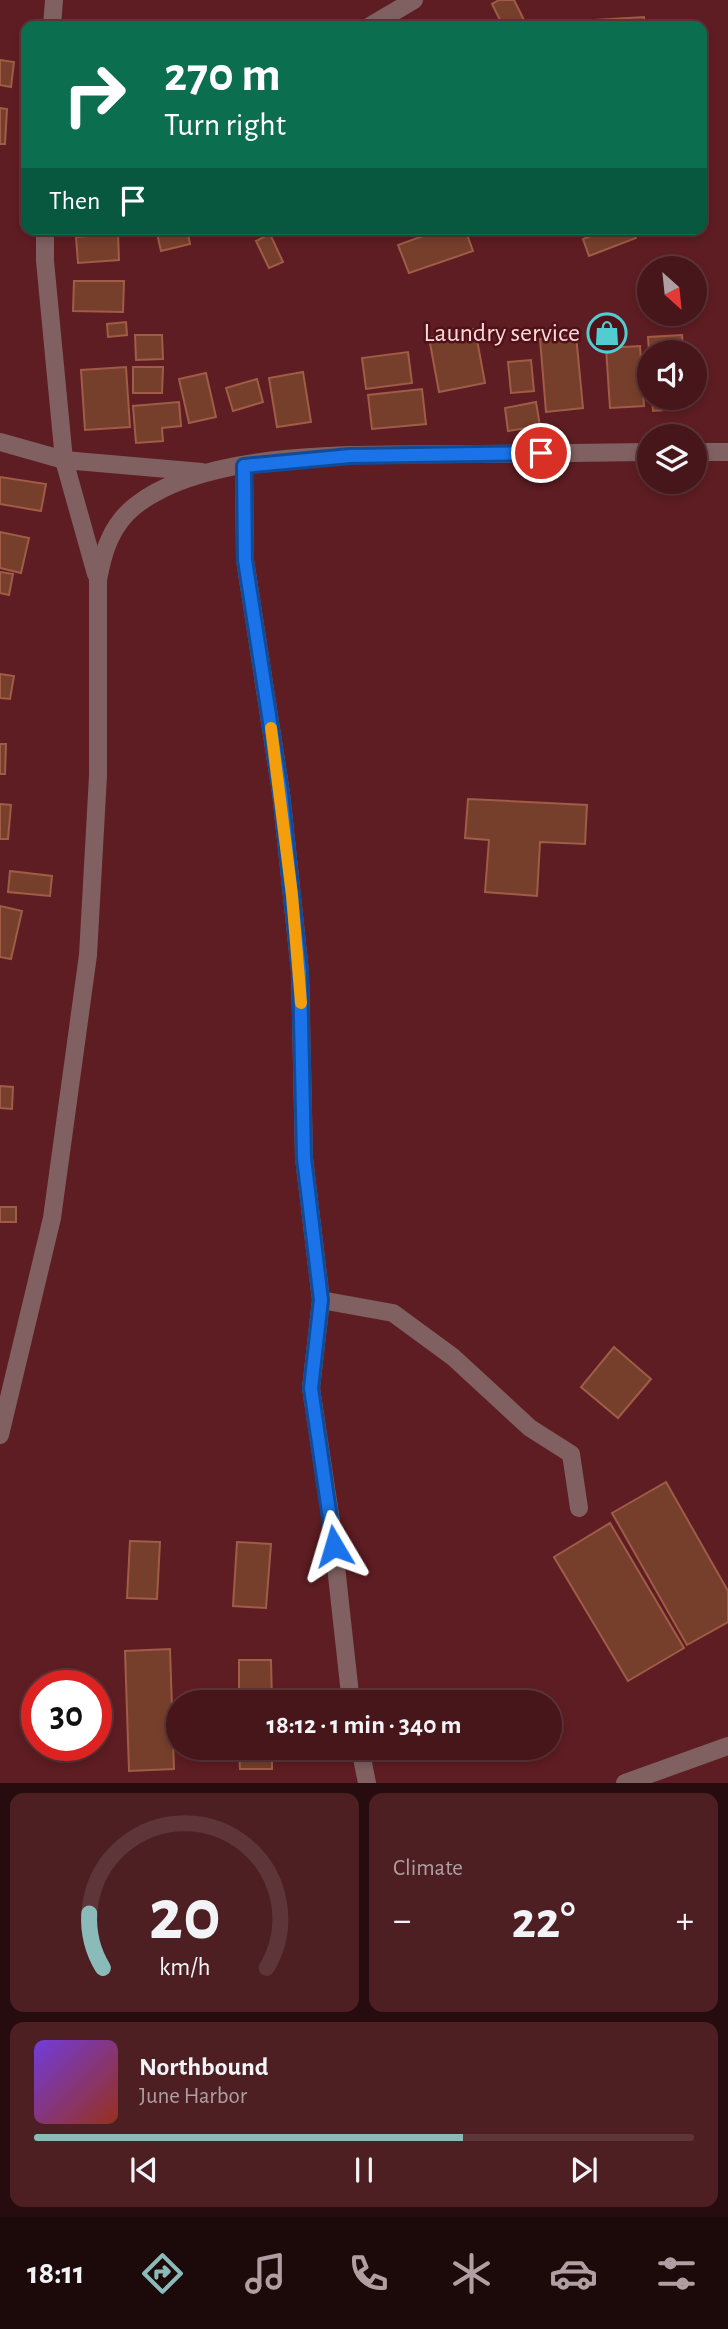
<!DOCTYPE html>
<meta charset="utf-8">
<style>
:root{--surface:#46161a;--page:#4d1f23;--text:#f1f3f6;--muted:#b09fa2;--line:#5e3539;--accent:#8bbbb9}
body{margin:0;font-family:"Alegreya Sans",sans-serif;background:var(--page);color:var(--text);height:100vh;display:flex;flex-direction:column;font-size:26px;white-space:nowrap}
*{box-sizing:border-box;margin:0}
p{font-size:23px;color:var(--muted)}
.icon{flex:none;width:38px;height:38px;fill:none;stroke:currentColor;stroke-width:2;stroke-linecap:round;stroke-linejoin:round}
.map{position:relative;height:1783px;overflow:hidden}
.sheet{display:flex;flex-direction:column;gap:10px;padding:10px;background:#260c0e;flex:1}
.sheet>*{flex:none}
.banner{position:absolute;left:21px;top:21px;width:686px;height:214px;border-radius:14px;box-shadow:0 4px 10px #0003,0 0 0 2px var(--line);background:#0b6e4f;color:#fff;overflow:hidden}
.needle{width:46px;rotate:153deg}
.buttons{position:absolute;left:637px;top:256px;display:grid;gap:14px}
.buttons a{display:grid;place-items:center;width:70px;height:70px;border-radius:50%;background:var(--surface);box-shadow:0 4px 10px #0003,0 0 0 2px var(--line);font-size:35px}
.speed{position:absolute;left:21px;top:1670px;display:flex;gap:14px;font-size:35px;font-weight:700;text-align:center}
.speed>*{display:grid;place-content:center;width:91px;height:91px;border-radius:50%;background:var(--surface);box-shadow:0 4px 10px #0003,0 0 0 2px var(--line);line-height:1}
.speed .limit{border:10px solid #d22;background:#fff;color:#111}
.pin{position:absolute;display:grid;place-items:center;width:60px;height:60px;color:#fff;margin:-30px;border:4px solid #fff;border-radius:50%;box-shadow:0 2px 7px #0007}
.me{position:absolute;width:77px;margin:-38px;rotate:353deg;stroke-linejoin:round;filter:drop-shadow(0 0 5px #0008)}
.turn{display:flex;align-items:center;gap:24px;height:147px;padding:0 28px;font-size:32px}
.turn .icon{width:91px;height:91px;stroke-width:2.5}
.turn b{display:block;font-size:49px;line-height:60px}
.then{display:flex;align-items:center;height:66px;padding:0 28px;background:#0003;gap:14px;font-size:26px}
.big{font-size:52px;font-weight:600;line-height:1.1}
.sheet .tile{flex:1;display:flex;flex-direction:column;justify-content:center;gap:10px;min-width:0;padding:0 24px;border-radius:14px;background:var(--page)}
.sheet .dial{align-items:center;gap:0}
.dial svg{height:182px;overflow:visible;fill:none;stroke:var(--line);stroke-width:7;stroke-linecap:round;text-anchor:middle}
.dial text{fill:var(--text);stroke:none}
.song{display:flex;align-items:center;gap:21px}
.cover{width:84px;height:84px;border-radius:10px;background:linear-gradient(135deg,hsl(260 70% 55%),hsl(10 70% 35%))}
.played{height:7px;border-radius:4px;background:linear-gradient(90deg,var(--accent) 65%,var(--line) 65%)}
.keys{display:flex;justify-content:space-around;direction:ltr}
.heat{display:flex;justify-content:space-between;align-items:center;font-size:38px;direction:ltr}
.sheet .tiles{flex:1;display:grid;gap:10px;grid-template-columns:1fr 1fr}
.tile:last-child{grid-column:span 2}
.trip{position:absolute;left:166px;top:1690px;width:396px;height:70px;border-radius:35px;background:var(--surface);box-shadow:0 4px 10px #0003,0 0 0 2px var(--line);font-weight:600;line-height:70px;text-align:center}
.dock{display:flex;height:112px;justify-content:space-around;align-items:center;background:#1c090a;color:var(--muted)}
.dock .icon{width:49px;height:49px}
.dock .selected{color:var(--accent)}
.dock b{font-size:32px;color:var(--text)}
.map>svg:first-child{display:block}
</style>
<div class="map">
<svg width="728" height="1783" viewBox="0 0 728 1783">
<rect width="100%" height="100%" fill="#5e1d22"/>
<!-- building -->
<g fill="#763f2c" stroke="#a05c46" stroke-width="2">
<path d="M499 0H514L527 26H503L492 4Z"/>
<path d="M644 17 645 26H596L595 20Z"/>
<path d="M0 60 14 62 11 87 0 85Z"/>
<path d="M0 108 7 109 5 144H0Z"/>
<path d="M156 229H187L190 244 161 251Z"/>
<path d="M442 229H465L473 251 409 273 398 245Z"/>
<path d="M609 229H633L636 238 589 256 583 239Z"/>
<path d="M118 234 119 260 78 263 76 237Z"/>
<path d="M270 234 283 262 269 268 256 241Z"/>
<path d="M74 281H124L123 312 73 311Z"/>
<path d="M126 322 127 335 108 337 107 324Z"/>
<path d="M475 329 485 383 439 392 429 338Z"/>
<path d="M135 335H162L163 359 136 360Z"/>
<path d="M576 335 583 408 546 412 540 339Z"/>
<path d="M682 335 683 347H690V352H649L648 337Z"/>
<path d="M640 346 644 406 610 408 606 348Z"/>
<path d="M408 352 412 383 366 389 362 358Z"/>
<path d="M531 360 534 391 511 393 508 362Z"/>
<path d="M126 367 130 427 85 430 81 370Z"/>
<path d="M133 367H163L162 393H133Z"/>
<path d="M303 372 311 422 277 427 269 378Z"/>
<path d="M206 373 216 417 189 423 179 379Z"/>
<path d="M257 379 263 402 233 411 226 388Z"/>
<path d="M422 389 426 424 372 429 368 395Z"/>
<path d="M652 397H677L678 409 653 411Z"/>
<path d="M179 402 181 426 162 428 163 441 136 443 133 406Z"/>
<path d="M536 402 540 426 508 431 505 408Z"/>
<path d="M0 477 46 484 41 511 0 504Z"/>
<path d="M0 532 29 538 21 573 0 568Z"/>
<path d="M0 572 13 574 9 595 0 593Z"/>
<path d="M0 674 14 676 10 699 0 698Z"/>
<path d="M0 744H6L5 774H0Z"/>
<path d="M468 799 587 805 585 844 540 842 537 896 485 892 489 840 465 838Z"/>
<path d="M0 804 11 805 8 839H0Z"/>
<path d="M10 871 52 876 50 896 8 892Z"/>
<path d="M0 906 22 911 11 959 0 957Z"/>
<path d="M0 1086 13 1087 12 1109 0 1108Z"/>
<rect x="0" y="1207" width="16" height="15"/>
<path d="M614 1347 651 1379 618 1418 581 1387Z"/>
<path d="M666 1482 728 1591V1622L687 1645 612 1513Z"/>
<path d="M610 1523 684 1648 628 1681 554 1557Z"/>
<path d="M130 1541 160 1542 157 1599 127 1598Z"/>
<path d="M237 1542 271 1544 266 1608 233 1606Z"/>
<path d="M170 1649 174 1769 129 1771 125 1651Z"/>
<path d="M239 1660H271L272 1703H239Z"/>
<path d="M239 1748H272V1769H240Z"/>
</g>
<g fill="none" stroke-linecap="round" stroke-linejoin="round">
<!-- minor -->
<g stroke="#806060" stroke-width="18">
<path d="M52 26 54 0"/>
<path d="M370 26 414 0"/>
<path d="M45 229V261L64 460 96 574"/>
<path d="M0 442 64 460 202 472"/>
<path d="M695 452H728"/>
<path d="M244 466 245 560 281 793 300 972 304 1158 321 1300 311 1388 331 1521 351 1703"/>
<path d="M321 1300 393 1313 453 1357 530 1428 571 1454 579 1508"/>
<path d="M0 1435 52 1218 88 955 98 776V580C103 552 111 525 135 506 207 448 367 455 457 454 521 454 585 453 649 452"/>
<path d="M360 1748 367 1783"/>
<path d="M625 1783 728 1746"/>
</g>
</g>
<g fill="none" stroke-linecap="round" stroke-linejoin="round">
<!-- route casing -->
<g stroke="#114b97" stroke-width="18">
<path id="route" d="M334 1546 311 1388 321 1300 304 1158 300 972 281 793 245 560 244 466 350 456 541 453"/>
</g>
<!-- route -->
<use href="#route" stroke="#1a73e8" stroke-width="12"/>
<!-- slow -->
<path stroke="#f59e0b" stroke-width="12" d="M271 728 292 895 301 1003"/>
</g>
<!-- icons -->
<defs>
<g id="shop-ring" transform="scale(2.0125)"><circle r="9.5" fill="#511118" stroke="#51ccd1" stroke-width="1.5"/><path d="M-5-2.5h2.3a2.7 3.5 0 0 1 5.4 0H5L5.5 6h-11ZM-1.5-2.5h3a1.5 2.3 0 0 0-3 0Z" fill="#51ccd1"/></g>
</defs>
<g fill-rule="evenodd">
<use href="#shop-ring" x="607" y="333"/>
</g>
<g text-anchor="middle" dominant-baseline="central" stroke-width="5" stroke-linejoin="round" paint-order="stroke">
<!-- poi labels -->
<g font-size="26" fill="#fbd9d8" stroke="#511118" text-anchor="end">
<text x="580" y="333">Laundry service</text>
</g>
</g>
</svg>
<div class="buttons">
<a><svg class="needle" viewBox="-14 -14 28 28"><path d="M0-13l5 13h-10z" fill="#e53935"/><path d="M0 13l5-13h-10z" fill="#b09fa2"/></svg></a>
<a><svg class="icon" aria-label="sound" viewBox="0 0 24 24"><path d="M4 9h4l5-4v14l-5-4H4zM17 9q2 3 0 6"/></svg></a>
<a><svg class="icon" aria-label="layers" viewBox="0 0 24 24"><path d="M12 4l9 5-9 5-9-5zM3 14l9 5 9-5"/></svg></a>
</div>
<div class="speed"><div class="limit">30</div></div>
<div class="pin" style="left:541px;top:453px;background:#d93025"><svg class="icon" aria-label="arrive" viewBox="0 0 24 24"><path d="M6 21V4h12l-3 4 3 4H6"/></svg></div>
<svg class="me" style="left:334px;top:1546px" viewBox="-20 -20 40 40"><path d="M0-17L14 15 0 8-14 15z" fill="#1a73e8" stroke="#fff" stroke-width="4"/></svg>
<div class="trip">18:12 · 1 min · 340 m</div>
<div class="banner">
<div class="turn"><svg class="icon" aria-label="right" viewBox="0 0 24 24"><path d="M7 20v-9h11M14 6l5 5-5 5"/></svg><div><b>270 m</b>Turn right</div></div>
<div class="then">Then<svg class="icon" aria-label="arrive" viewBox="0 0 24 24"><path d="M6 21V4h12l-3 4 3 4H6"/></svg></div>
</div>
</div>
<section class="sheet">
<div class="tiles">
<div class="tile dial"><svg viewBox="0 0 100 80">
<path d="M14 69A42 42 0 1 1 86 69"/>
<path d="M14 69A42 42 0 0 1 8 45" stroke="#8bbbb9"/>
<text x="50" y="56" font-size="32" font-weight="700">20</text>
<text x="50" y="72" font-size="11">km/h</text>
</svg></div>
<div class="tile"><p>Climate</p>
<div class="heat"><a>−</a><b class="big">22°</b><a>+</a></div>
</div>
<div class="tile">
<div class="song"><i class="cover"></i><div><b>Northbound</b><p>June Harbor</p></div></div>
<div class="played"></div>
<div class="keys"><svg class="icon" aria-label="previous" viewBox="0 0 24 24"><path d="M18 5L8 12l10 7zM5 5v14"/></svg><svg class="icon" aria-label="pause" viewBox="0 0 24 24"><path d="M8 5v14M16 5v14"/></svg><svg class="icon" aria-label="next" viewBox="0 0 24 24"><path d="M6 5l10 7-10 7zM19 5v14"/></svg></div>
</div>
</div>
</section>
<nav class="dock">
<b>18:11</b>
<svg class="icon selected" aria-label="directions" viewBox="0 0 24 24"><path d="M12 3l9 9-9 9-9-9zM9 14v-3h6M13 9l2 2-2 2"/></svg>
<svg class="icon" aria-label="music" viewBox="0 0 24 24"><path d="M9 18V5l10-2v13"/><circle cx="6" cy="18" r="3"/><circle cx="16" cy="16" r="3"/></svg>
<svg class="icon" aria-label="phone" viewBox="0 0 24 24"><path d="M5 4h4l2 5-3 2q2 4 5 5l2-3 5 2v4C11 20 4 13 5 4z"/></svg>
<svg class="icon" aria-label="climate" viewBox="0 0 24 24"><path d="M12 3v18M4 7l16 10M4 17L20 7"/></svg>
<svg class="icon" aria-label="car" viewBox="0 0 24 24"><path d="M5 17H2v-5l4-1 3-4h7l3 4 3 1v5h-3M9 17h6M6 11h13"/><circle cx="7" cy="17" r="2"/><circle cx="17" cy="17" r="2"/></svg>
<svg class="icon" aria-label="filters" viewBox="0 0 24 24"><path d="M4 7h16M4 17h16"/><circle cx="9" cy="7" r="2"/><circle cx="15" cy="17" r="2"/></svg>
</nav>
